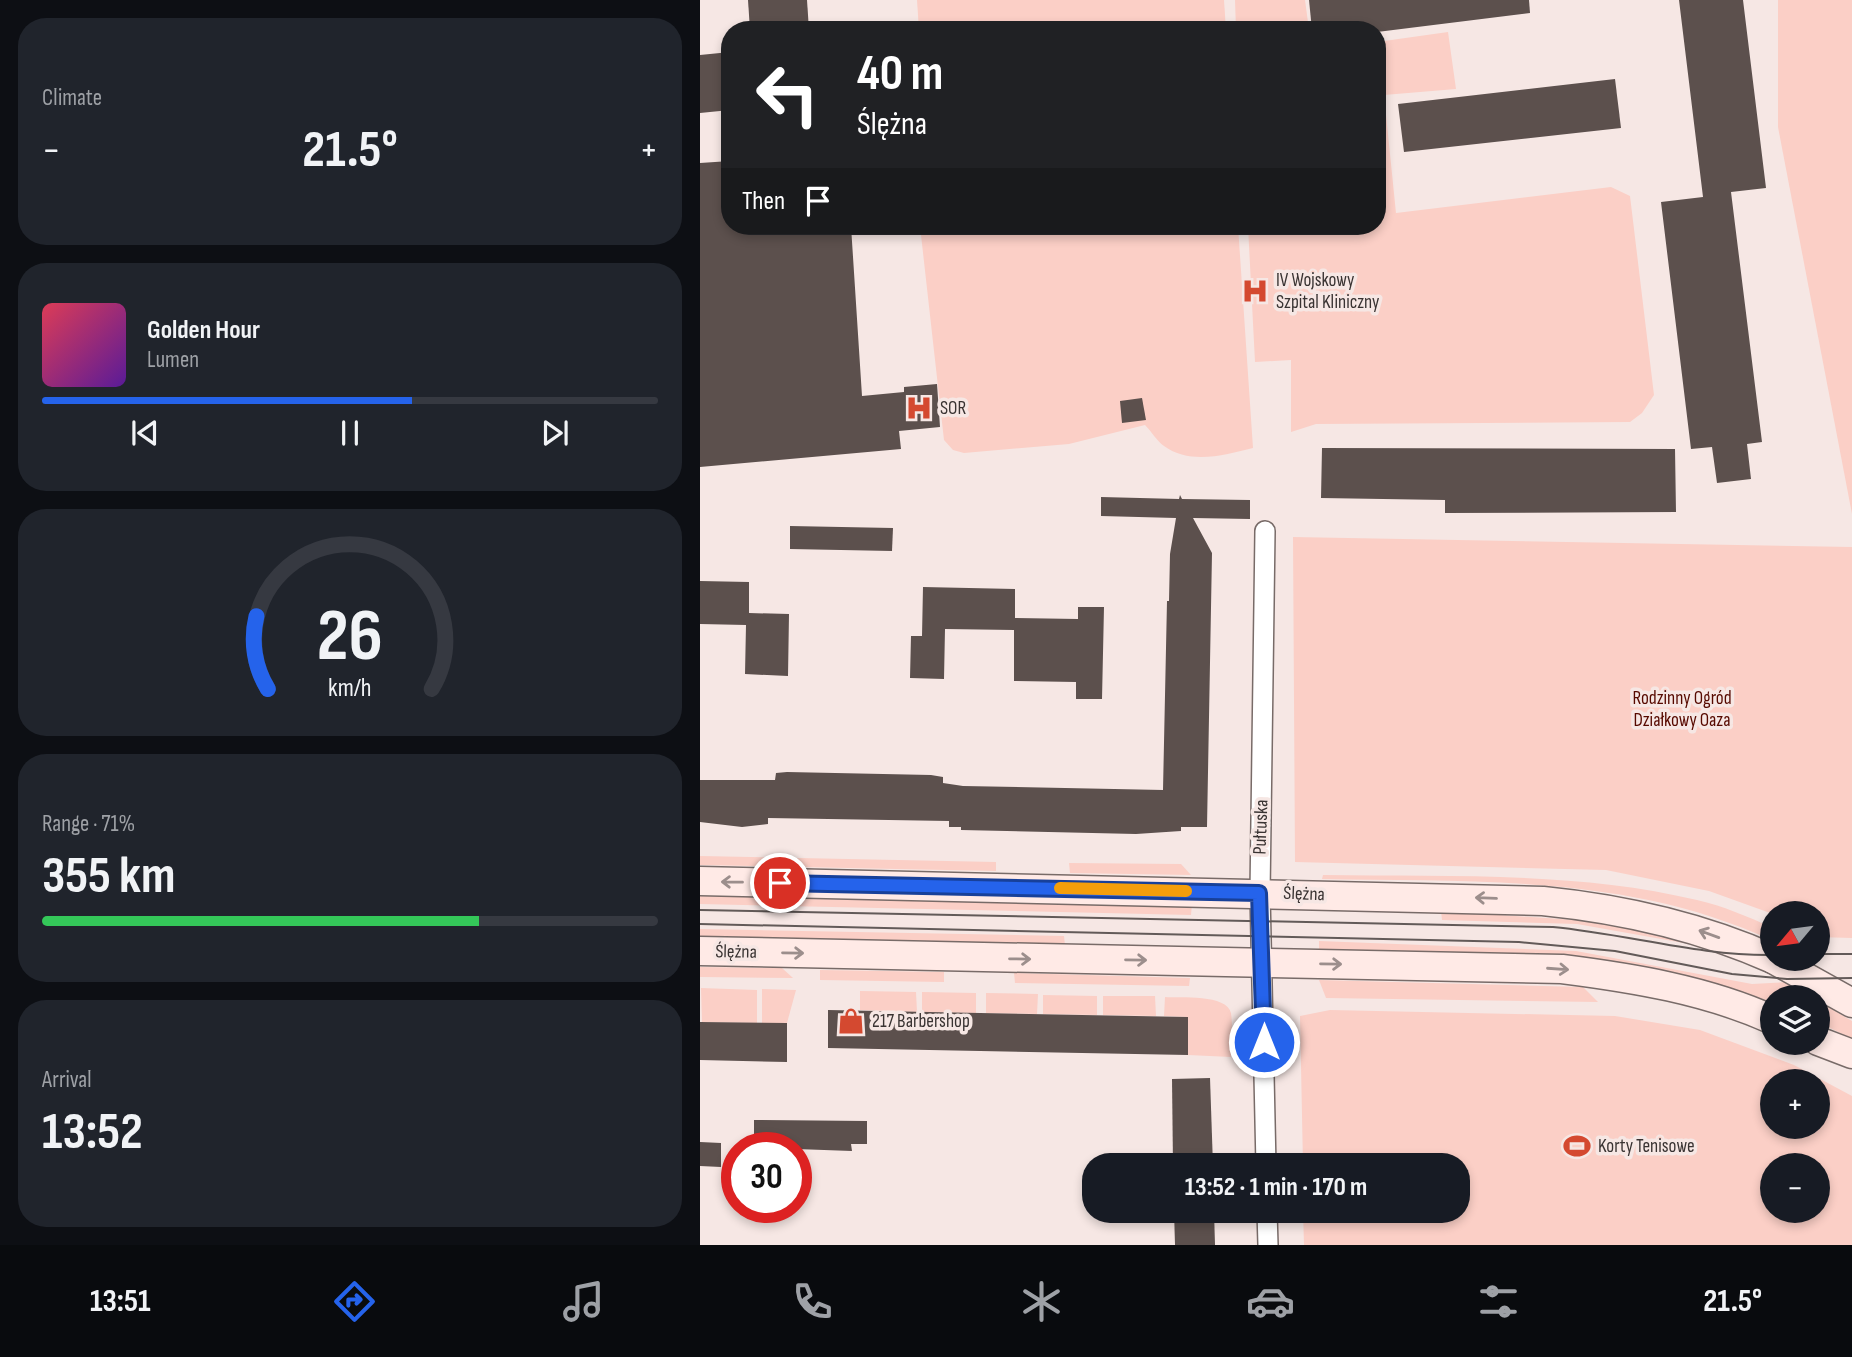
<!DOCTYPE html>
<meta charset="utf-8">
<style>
:root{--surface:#171b24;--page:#20242c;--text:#f1f3f6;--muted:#9ea1a6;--line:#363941;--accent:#2563eb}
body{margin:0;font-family:"Sofia Sans Condensed",sans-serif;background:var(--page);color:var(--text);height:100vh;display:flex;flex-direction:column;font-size:26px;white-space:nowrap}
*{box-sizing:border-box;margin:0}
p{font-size:23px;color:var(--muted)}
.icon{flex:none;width:38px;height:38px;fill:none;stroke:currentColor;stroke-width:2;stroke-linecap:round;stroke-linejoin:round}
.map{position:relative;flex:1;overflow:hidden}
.side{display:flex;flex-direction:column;gap:18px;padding:18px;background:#0d0f14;width:700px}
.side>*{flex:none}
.top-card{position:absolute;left:21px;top:21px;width:665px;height:214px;border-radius:28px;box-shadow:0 4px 10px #0003;background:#202124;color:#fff;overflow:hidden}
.needle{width:46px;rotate:241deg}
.buttons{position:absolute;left:1060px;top:901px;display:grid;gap:14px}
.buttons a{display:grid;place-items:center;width:70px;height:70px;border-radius:50%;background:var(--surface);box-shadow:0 4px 10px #0003;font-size:35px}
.speed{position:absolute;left:21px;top:1132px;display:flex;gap:14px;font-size:35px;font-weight:700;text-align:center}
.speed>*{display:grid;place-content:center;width:91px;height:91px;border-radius:50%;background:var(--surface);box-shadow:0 4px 10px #0003;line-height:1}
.speed .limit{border:10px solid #d22;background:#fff;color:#111}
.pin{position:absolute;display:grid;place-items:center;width:60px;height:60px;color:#fff;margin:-30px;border:4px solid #fff;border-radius:50%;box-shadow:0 2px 7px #0007}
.me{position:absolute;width:77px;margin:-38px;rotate:0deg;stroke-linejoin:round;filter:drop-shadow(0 0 5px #0008)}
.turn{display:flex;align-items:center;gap:24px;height:147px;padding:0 21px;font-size:32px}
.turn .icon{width:91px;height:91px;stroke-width:2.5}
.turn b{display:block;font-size:49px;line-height:60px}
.then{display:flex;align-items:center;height:66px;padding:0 21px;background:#0003;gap:14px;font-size:26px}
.big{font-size:52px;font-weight:700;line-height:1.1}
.side .tile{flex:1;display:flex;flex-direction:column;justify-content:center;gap:10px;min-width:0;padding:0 24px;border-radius:28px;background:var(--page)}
.side .dial{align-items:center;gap:0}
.dial svg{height:182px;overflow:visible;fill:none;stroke:var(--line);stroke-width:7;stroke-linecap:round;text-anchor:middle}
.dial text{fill:var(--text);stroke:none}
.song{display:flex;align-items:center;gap:21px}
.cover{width:84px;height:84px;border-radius:10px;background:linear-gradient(135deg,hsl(350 70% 55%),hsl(270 70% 35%))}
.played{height:7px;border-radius:4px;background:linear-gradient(90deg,var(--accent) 60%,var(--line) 60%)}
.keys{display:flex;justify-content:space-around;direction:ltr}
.heat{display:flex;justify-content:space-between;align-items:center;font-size:38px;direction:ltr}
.charge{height:10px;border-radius:5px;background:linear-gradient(90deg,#34c759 71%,var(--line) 0)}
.trip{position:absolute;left:382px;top:1153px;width:388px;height:70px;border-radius:28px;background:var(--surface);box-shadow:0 4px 10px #0003;font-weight:700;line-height:70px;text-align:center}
.tabs{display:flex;height:112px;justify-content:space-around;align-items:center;background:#090b0e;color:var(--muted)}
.tabs .icon{width:49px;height:49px}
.tabs .active{color:var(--accent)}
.tabs b{font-size:32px;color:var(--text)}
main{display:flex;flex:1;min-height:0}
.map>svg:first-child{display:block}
</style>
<main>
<section class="side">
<div class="tile"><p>Climate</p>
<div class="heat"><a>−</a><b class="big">21.5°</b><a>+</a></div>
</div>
<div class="tile">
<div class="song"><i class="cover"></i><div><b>Golden Hour</b><p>Lumen</p></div></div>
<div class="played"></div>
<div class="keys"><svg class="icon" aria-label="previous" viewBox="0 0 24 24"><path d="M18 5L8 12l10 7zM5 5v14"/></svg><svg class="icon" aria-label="pause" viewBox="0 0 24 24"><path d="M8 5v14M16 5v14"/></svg><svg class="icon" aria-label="next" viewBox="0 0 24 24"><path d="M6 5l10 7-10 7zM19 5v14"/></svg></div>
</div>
<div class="tile dial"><svg viewBox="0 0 100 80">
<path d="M14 69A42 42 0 1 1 86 69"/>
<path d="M14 69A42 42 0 0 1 9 37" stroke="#2563eb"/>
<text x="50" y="56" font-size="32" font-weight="700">26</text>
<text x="50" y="72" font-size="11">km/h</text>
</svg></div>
<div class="tile"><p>Range · 71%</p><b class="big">355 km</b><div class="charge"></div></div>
<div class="tile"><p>Arrival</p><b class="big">13:52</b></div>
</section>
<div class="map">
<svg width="1152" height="1245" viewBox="0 0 1152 1245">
<rect width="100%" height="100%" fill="#f6e7e4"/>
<!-- green -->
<g fill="#fbcfc6" fill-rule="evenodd">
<path d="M217 0H524L526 30H219Z"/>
<path d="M535 0H605L609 30H536Z"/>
<path d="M1078 0H1152V514L1078 127Z"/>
<path d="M748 32 756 89 684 95 696 213 911 187 930 196 954 395 942 413 930 422 616 424 591 432V360L555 362 548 226H677V42Z"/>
<path d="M220 226H538L553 448C525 455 490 465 464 446 457 441 451 431 445 425L369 444 264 453 253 450 244 440Z"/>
<path d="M593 537 1152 547V938L1118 937V914H1073L1009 891 906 870 595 862Z"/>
<path d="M0 856 296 862V871L0 865Z"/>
<path d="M369 863 481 864 491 875 370 873Z"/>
<path d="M623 875C747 877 877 871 997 900 1023 906 1049 917 1073 928V941C932 874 774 882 622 879Z"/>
<path d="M0 896 492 904 491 915 0 904Z"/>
<path d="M741 911 891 921 928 926 995 945 877 924 742 920Z"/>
<path d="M0 929 364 936 365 945 0 938Z"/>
<path d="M619 941 876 951 1052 984 1087 982 1113 997 1073 998V1003C927 945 772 954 619 950Z"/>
<path d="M0 967 82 968 93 978 0 977Z"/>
<path d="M120 970 244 972V982L120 980Z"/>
<path d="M314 973 490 978 489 986 315 983Z"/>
<path d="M619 980 883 987 898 1002 626 998Z"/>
<path d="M1 988 57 990V1023L2 1022Z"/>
<path d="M62 989 96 990 87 1023H62Z"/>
<path d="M160 991 216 992 217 1012 160 1010Z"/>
<path d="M222 992 276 993V1013L222 1012Z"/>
<path d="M286 993 338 994 337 1014 286 1013Z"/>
<path d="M343 995 397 996V1015L343 1014Z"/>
<path d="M403 996H455L456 1016 403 1015Z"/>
<path d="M465 997C480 998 527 994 531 1013 533 1027 531 1043 531 1057L488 1055V1017L464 1016Z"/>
<path d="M1118 1001 1152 1021V1039L1118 1022Z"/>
<path d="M630 1010 915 1016 1000 1030 1094 1065 1152 1096V1245H604L603 1211H758V1166L603 1165 600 1016ZM1073 1082H1118V1127H1073ZM1073 1166H1118V1211H1073Z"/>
</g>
<!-- building -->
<g fill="#5c504d">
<path d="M48 0H107L109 30H50Z"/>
<path d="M609 0H829L830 13 677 32 612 30Z"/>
<path d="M979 0H1043L1066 188 1031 192 1062 442 1047 444 1051 479 1017 483 1012 447 991 449 961 202 1003 197Z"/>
<path d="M30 52V110L0 113V55Z"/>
<path d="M915 79 921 128 704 152 698 104Z"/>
<path d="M30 161V226H151L162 396 204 392V387L237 384 240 427 199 431 201 449 0 467V163Z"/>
<path d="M442 398 446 420 422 423 420 401Z"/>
<path d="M622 448 975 449 976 512 745 513V500L621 498Z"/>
<path d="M480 495 482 499 550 500V519L493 518 512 553 507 827H481V831L436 834 261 830V827H249V821L68 818V824L42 827 0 822V780H75L76 773 87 772 231 775 243 777V783L263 786 463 790 467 601H469L470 554 476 518 401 516V497L479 499Z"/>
<path d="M90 526 193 528 192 551 90 549Z"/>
<path d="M0 581 49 582V613L89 614 88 676 45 674 46 625 0 624Z"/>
<path d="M223 587 315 589V618L378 619V607H404L402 699H376V682L314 681V630L245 629 244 679 210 678 211 636H222Z"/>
<path d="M128 1010 488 1017V1055L128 1048Z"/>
<path d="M0 1022 87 1023V1062L0 1060Z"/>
<path d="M510 1078 513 1166H473L472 1079Z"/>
<path d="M54 1120 167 1121V1144H151L152 1151 96 1149 93 1148V1143L54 1142Z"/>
<path d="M0 1142 21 1143V1167L0 1166Z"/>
<path d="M474 1211H514L515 1245H475Z"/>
</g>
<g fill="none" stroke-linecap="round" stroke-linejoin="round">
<!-- minor casing -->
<g stroke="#786b68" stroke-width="22">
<g id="minor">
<path d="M565 531 560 893 566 1166"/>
<path d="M567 1211 568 1245"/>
</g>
</g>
<!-- secondary casing -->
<g stroke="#786b68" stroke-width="31">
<g id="secondary">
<path d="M0 881 843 901C923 909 999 926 1073 959"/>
<path d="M0 951 862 969C933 978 1007 990 1073 1020"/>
<path d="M1073 959 1152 1003"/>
<path d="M1118 1041 1152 1054"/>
</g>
</g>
<!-- minor -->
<use href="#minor" stroke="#fff" stroke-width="19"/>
<!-- secondary -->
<use href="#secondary" stroke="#ffeae6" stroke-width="28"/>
<!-- tram -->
<g stroke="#625a58" stroke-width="2">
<path d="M0 910 853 927C927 934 999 956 1073 955"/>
<path d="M0 924 819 942 915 951 1032 974 1087 979 1152 978"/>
<path d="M1118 954H1152"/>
</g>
</g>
<!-- one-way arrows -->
<defs><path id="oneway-shaft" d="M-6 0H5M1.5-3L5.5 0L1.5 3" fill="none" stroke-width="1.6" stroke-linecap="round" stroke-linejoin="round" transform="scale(1.75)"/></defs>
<g stroke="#9c8e8c">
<use href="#oneway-shaft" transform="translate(32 882) rotate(-179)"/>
<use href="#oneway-shaft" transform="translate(786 898) rotate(-178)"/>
<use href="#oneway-shaft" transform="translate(1009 934) rotate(-160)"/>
<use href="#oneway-shaft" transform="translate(93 953) rotate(1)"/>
<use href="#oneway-shaft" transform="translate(320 959) rotate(1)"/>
<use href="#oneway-shaft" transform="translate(436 960) rotate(1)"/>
<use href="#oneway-shaft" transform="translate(631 964) rotate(1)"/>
<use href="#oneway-shaft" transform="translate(858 969) rotate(4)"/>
</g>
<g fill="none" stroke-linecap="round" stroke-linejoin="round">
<!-- route casing -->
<g stroke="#184099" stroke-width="18">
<path id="route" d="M80 883 559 893 564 1042"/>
</g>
<!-- route -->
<use href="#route" stroke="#2563eb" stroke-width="12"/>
<!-- slow -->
<path stroke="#f59e0b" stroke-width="12" d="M360 888 486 891"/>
</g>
<!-- icons -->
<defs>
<g id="hospital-bare" transform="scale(2.1)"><path d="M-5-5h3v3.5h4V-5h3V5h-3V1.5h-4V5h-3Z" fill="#d44930" stroke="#f6e7e4" stroke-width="2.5" paint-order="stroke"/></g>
<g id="shop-bare" transform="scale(2.1)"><path d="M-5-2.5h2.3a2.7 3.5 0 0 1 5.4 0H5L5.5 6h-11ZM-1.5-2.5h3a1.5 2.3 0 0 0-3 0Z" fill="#d44930" stroke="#f6e7e4" stroke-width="2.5" paint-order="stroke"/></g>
<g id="stadium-bare" transform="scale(2.1)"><path d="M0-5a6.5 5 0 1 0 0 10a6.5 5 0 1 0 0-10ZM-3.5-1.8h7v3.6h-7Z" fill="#d44930" stroke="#f6e7e4" stroke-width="2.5" paint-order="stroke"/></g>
</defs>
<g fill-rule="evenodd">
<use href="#hospital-bare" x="555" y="291"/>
<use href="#hospital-bare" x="219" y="408"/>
<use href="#shop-bare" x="151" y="1021"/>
<use href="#stadium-bare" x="877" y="1146"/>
</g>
<g text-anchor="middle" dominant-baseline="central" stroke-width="7" stroke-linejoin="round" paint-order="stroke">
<!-- poi labels -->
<g font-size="19" fill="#393332" stroke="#f6e7e4" text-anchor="start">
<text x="576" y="280">IV Wojskowy<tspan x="576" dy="22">Szpital Kliniczny</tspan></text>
<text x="240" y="408">SOR</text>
<text x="172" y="1021">217 Barbershop</text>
<text x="898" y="1146">Korty Tenisowe</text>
</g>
<!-- park labels -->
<g font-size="19" fill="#570a00" stroke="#f6e7e4">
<text x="982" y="698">Rodzinny Ogród<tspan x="982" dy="22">Działkowy Oaza</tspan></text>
</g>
<!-- street labels -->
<g font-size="19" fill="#393332" stroke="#f6e7e4">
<text transform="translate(561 827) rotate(-88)">Pułtuska</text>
<text transform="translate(604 894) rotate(2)">Ślężna</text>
<text transform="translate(36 952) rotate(1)">Ślężna</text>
</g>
</g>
</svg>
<div class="buttons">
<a><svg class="needle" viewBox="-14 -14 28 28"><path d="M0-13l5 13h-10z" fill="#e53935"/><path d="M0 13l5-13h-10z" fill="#9ea1a6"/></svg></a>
<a><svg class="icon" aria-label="layers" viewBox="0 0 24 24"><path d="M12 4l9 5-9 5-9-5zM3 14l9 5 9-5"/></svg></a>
<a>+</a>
<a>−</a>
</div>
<div class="speed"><div class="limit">30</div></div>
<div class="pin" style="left:80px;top:883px;background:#d93025"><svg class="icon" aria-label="arrive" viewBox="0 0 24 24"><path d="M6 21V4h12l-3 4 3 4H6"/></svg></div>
<svg class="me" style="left:564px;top:1042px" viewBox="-20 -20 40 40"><circle r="17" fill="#2563eb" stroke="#fff" stroke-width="3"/><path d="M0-11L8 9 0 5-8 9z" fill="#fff"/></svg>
<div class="trip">13:52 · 1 min · 170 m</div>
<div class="top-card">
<div class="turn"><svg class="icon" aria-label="left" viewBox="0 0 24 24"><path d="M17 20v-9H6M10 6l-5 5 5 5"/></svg><div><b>40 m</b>Ślężna</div></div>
<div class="then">Then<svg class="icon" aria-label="arrive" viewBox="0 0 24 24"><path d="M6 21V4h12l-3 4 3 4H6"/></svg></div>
</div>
</div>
</main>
<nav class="tabs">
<b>13:51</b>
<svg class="icon active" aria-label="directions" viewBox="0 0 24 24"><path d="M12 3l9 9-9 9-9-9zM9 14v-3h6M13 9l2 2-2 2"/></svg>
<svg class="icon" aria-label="music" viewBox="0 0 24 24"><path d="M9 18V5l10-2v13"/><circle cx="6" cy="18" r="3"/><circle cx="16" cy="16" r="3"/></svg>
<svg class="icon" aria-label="phone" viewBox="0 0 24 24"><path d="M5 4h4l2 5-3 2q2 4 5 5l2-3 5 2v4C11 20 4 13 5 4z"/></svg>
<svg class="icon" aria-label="climate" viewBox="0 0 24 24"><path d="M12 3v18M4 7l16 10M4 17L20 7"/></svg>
<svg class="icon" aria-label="car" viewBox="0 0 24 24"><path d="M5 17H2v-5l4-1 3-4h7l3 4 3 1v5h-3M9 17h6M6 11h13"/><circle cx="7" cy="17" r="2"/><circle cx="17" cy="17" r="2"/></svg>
<svg class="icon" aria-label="filters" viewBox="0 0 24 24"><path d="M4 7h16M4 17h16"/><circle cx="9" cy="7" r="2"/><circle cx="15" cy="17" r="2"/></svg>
<b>21.5°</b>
</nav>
